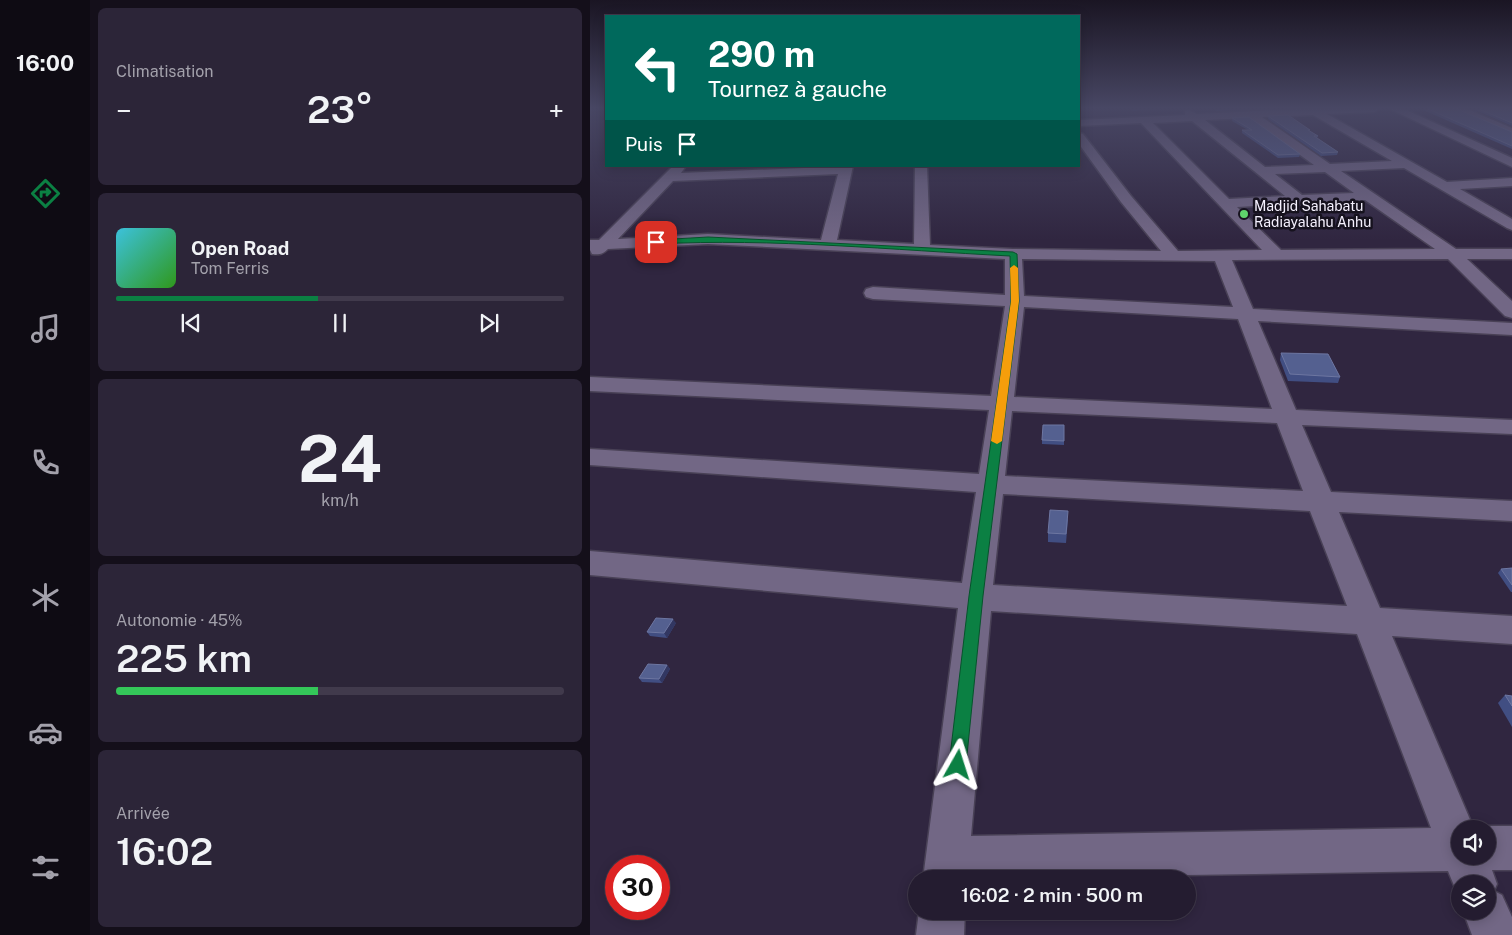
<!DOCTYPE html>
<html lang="fr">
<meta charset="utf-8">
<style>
:root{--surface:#241c30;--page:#2c2538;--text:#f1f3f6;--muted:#a3a1ab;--line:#413a4c;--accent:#0b8043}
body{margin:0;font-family:"Public Sans",sans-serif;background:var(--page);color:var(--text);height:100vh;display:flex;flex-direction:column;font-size:19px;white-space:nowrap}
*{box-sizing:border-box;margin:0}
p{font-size:16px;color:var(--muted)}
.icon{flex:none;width:28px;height:28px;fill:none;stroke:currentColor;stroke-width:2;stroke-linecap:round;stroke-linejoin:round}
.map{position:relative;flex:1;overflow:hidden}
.drawer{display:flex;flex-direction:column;gap:8px;padding:8px;background:#140f1a;width:500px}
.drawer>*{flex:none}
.top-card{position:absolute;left:15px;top:15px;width:475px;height:152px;border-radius:0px;box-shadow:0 2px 12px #0003,0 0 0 1px var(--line);background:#00695c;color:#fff;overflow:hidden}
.tools{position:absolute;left:861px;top:820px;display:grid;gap:10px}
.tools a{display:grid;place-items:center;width:45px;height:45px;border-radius:50%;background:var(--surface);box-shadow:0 2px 12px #0003,0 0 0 1px var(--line);font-size:25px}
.speed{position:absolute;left:15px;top:855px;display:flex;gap:10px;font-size:25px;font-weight:700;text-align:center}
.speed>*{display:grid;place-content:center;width:65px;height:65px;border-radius:50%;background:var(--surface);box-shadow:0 2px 12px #0003,0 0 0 1px var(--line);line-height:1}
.speed .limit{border:8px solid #d22;background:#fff;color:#111}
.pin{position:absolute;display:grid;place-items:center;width:42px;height:42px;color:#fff;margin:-21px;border-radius:10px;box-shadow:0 2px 8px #0006}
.me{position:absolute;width:55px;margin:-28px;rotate:6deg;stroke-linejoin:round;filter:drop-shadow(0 0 4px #0008)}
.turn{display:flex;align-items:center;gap:18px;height:105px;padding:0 20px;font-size:22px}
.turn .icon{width:65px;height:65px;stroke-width:2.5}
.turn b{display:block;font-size:35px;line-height:42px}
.then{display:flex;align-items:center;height:48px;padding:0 20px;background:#0003;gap:10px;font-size:19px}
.big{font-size:38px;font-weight:600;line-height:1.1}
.drawer .tile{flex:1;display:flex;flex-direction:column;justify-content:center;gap:8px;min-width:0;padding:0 18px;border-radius:8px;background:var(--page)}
.drawer .dial{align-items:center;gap:0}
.dial b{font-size:65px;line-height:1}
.song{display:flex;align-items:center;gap:15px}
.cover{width:60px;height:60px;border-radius:8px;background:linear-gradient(135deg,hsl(190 70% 55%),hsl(110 70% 35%))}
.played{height:5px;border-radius:2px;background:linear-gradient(90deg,var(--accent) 45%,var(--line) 45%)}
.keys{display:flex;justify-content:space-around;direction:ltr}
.heat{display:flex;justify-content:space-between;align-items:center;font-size:28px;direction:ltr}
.charge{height:8px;border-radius:4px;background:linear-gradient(90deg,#34c759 45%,var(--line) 0)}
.trip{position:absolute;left:318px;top:870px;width:288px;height:50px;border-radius:25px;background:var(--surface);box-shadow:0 2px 12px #0003,0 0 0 1px var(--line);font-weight:600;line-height:50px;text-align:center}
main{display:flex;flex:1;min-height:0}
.menu{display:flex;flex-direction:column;width:90px;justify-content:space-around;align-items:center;background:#0e0b13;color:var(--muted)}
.menu .icon{width:35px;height:35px}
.menu .current{color:var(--accent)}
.menu b{font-size:22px;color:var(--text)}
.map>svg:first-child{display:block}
</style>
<main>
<nav class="menu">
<b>16:00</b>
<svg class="icon current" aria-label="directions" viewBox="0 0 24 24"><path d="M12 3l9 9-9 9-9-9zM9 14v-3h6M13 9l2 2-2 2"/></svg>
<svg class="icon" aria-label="music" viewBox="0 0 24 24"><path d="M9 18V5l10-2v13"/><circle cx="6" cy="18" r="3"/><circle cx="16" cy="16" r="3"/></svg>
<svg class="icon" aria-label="phone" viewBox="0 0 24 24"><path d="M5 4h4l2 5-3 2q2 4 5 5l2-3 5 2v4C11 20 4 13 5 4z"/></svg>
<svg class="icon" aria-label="climate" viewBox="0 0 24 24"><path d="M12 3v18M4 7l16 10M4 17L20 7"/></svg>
<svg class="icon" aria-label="car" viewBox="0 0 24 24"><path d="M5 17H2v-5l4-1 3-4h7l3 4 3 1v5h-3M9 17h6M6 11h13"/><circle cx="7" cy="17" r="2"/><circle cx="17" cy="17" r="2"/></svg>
<svg class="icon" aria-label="filters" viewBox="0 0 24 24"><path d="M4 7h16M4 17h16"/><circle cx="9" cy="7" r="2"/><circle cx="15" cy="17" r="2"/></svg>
</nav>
<section class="drawer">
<div class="tile"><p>Climatisation</p>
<div class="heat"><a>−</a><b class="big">23°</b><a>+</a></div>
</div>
<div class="tile">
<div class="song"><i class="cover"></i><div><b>Open Road</b><p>Tom Ferris</p></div></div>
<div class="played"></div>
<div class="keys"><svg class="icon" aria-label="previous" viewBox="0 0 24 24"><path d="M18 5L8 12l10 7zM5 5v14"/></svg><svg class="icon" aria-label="pause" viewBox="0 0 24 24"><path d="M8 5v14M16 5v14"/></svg><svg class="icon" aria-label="next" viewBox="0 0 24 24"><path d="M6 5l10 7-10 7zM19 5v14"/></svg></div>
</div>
<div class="tile dial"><b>24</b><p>km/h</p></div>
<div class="tile"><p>Autonomie · 45%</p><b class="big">225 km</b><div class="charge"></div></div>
<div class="tile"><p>Arrivée</p><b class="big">16:02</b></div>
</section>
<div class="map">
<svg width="922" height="935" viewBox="0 0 922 935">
<rect width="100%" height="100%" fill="#302640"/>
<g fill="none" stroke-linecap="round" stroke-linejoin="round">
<!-- minor casing -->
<g stroke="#494156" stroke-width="3">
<g id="minor">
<path d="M710 109H789L784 112 737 114 857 182 922 178V186L870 189 922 219V230L917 228 814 168 751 171 866 249H922V259H877L922 301V318L915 316 858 259 642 260 663 309 922 323V335L668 321 706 410 922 420V434L712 425 741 492 922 501V521L749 512 790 608 922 616V644L802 636 884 829H870V856H898V829H892L898 826H922V870H902L907 884 904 891 912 895 922 917V935H882L873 911H898V884H870V900L858 871 333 879 368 608 0 575V551L372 583 386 492 0 465V449L389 474 399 410 0 391V377L401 396 415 306 283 299 276 297 274 293 276 289 283 287 415 295V259L118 244 18 249C13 254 9 255 2 254L0 250V240H9L83 166H96L91 173 263 166 247 240 324 244 325 166H337L340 245 423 249 571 251 531 202 489 144V133L493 134 541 196 588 251 672 250 551 123 489 126V120L595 115V111L599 110 607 114ZM723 115 802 161 740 164 672 117ZM659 118 724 165 675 167 615 120ZM602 121 695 196 639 199 563 123ZM735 172 764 193 712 195 685 174ZM248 174 231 240 118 234 28 239 83 181ZM775 200 845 249 691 250 647 207ZM432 259 625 261 643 307 434 296ZM434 307 648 319 682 409 424 397ZM422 411 687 423 713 491 415 476ZM413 494 720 511 757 606 403 585ZM401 611 767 634 841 828 381 836Z"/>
<path d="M800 109H814L922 158V167Z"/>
<path d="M862 109H877L922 128V135Z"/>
<path d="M329 911H375L374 935H326Z"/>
</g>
</g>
<!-- minor -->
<use href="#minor" fill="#726785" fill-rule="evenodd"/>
</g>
<!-- wall -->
<g fill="#414e82">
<path d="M541 109H571L542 111Z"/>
<path d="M624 109H663L627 111Z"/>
<path d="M831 109H867L922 132V149Z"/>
<path d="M883 109H922V126Z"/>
<path d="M678 116 720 130V131L728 136 727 138 748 152 747 155 731 156 678 119Z"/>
<path d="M642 118 710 154 709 157 688 158 652 133V130H658L642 121Z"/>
<path d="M691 353 750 377 748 383 698 381 690 360Z"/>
<path d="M474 425V445L452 444V440Z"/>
<path d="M478 519 476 543 458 542V533Z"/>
<path d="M922 568V592H921L908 573 911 569Z"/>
<path d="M86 623 77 638 60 636 57 632Z"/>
<path d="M77 665 80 669 72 683 52 682 49 678Z"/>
<path d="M915 695 922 696V727L908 703Z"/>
</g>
<!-- shaded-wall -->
<g fill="#323762">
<path d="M83 619 86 623 77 638 74 633Z"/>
<path d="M77 665 80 669 72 683 69 679Z"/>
</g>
<!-- building -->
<g fill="#546090" stroke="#6d76a1">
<path d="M838 109H867L922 132V146Z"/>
<path d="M889 109H922V123Z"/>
<path d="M698 115 720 130H718L728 136H724L748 152 732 153 678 116Z"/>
<path d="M659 117 710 154 688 155 652 130H662L642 118Z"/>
<path d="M691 353 738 354 750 377 700 374Z"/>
<path d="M453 425H474V441L452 440Z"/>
<path d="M460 510 478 511 476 534 458 533Z"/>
<path d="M922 568V585L911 569Z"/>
<path d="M66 618 83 619 74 633 57 632Z"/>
<path d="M58 664 77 665 69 679 49 678Z"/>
<path d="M915 695 922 696V706Z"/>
</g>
<!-- sky -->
<linearGradient id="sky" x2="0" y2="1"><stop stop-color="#1a1523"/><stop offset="0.45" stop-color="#484764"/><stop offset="1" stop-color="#484764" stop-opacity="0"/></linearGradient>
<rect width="922" height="240" fill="url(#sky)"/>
<!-- route -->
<path fill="#0b8043" stroke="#07532c" d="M118 237 423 252 427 254 429 301 393 596 376 765 374 771 368 773 361 771 359 765 379 596 421 301 420 256C302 250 184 238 66 244L62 242 66 240Z"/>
<!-- slow -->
<path fill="#f59e0b" d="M424 265 428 268 429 301 412 441 407 444 401 441 421 301 420 268Z"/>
<!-- markers -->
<circle fill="#5fd56b" stroke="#16121e" stroke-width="2" cx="654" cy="214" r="5"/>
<g text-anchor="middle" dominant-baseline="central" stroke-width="5" stroke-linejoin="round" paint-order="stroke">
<!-- far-poi labels -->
<g font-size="14" fill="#f5f1fe" stroke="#16121e" text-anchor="start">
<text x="664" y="206">Madjid Sahabatu<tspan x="664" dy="16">Radiayalahu Anhu</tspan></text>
</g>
</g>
</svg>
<div class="tools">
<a><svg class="icon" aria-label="sound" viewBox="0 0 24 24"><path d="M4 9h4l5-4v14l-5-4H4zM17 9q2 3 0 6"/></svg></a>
<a><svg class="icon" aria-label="layers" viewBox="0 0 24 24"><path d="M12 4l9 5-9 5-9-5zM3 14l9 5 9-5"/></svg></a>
</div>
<div class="speed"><div class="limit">30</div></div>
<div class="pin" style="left:66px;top:242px;background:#d93025"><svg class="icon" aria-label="arrive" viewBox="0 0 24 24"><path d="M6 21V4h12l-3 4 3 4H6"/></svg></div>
<svg class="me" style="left:368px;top:765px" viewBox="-20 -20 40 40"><path d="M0-17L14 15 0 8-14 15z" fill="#0b8043" stroke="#fff" stroke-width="4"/></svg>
<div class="trip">16:02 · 2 min · 500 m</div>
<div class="top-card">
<div class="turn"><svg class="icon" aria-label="left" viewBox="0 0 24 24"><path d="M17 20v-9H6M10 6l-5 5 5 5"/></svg><div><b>290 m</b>Tournez à gauche</div></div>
<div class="then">Puis<svg class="icon" aria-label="arrive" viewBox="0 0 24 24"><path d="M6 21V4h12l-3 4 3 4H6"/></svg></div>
</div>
</div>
</main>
